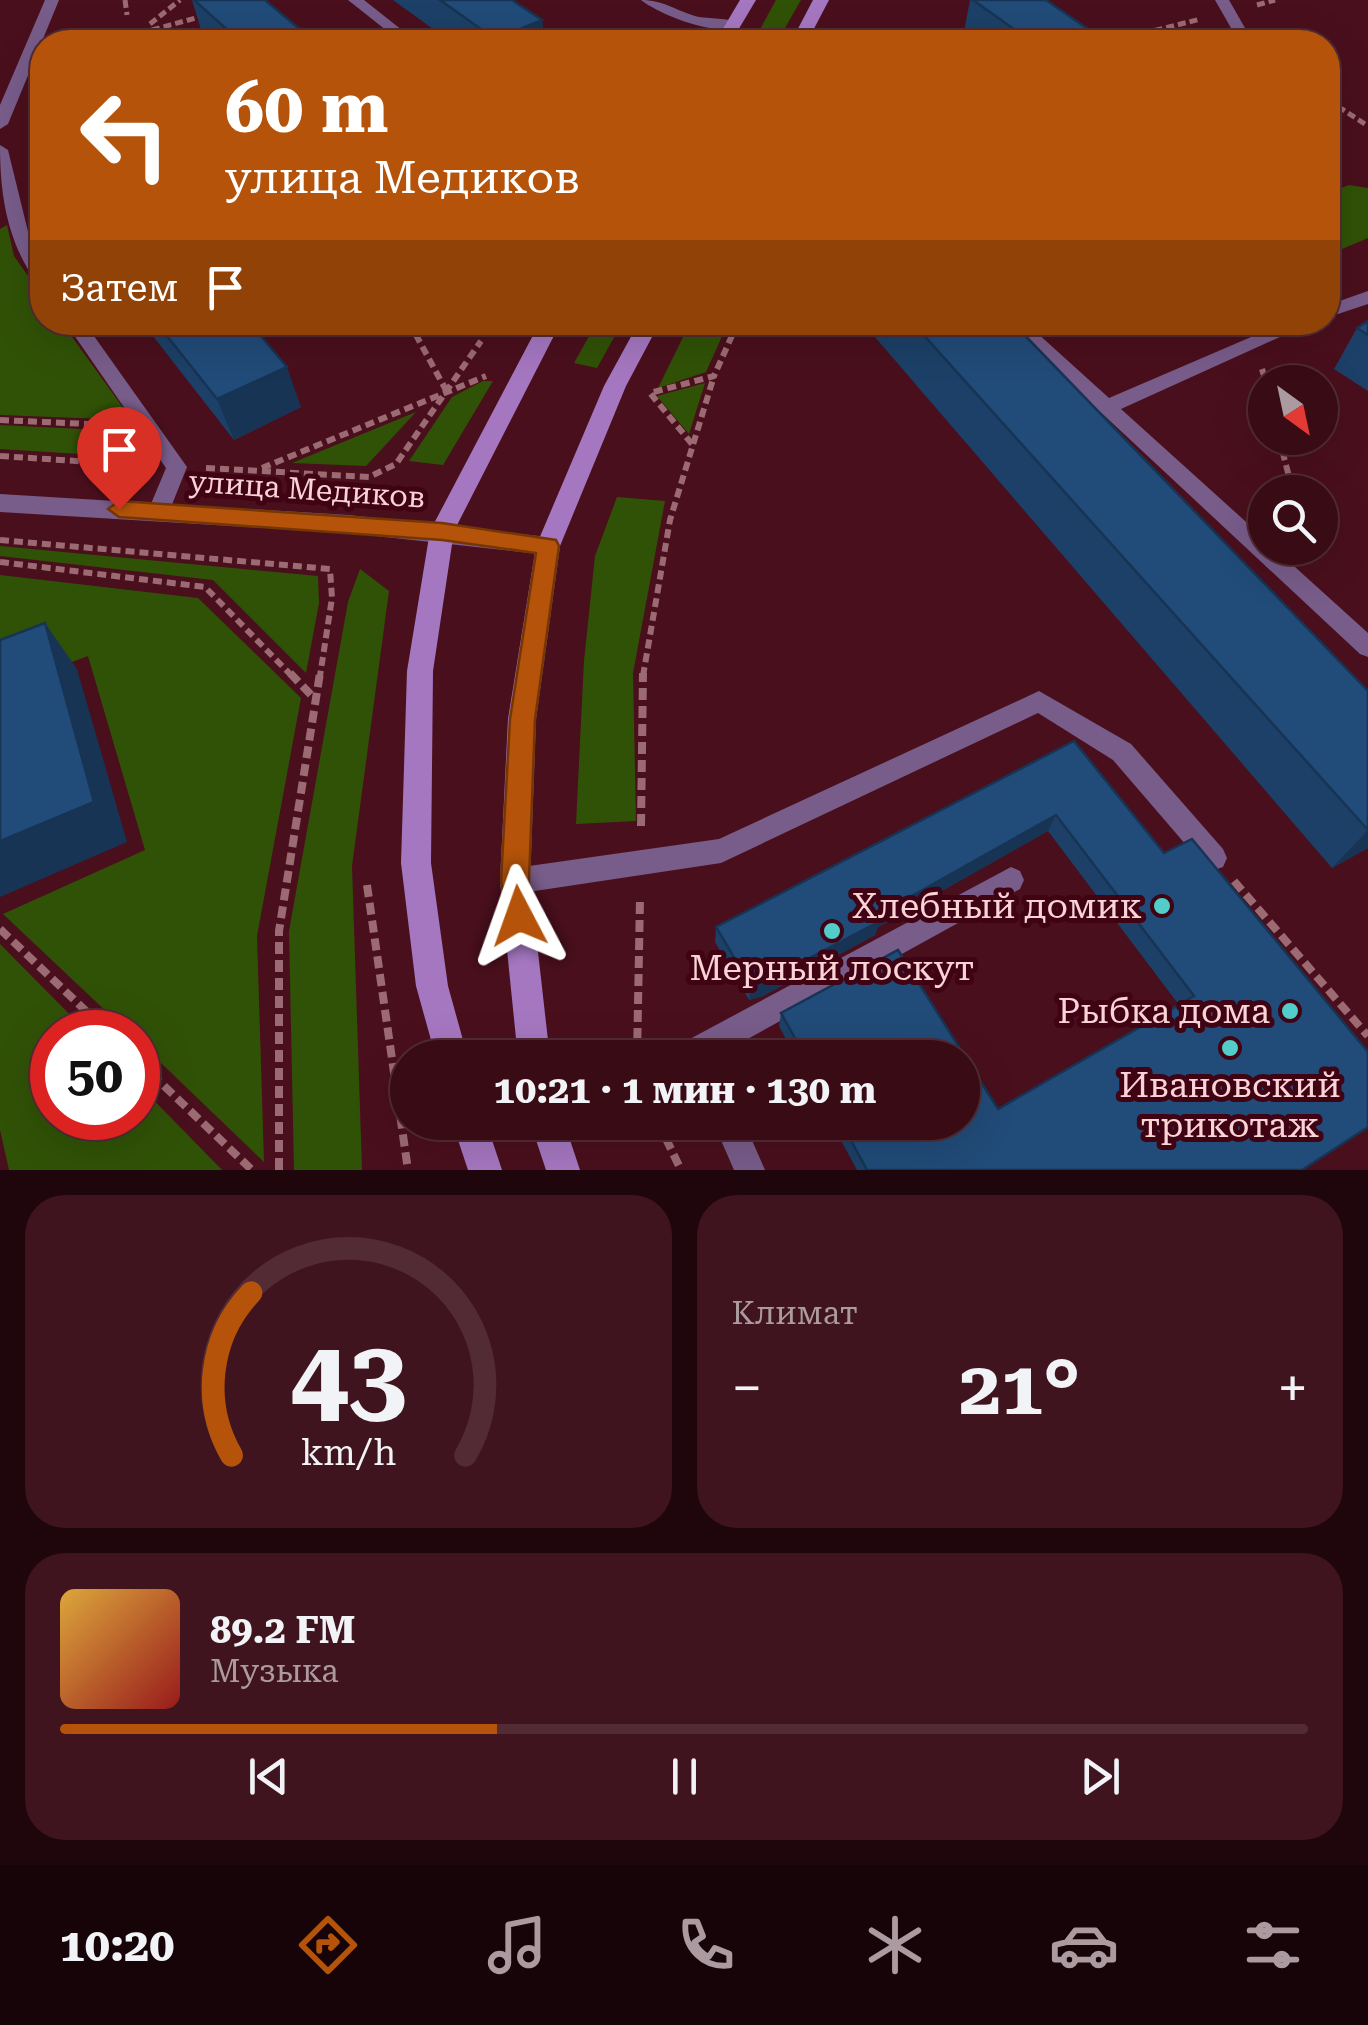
<!DOCTYPE html>
<html lang="ru">
<meta charset="utf-8">
<style>
:root{--surface:#380b15;--page:#3f141e;--text:#f1f3f6;--muted:#ab9ba0;--line:#522b34;--accent:#b45309}
body{margin:0;font-family:"Roboto Serif",serif;background:var(--page);color:var(--text);height:100vh;display:flex;flex-direction:column;font-size:38px;white-space:nowrap}
*{box-sizing:border-box;margin:0}
p{font-size:32px;color:var(--muted)}
.icon{flex:none;width:55px;height:55px;fill:none;stroke:currentColor;stroke-width:2;stroke-linecap:round;stroke-linejoin:round}
.map{position:relative;height:1170px;overflow:hidden}
.details{display:flex;flex-direction:column;gap:25px;padding:25px;background:#1f060c;flex:1}
.details>*{flex:none}
.hud{position:absolute;left:30px;top:30px;width:1310px;height:305px;border-radius:40px;box-shadow:0 10px 40px #0002,0 0 0 2px var(--line);background:#b45309;color:#fff;overflow:hidden}
.needle{width:65px;rotate:147deg}
.buttons{position:absolute;left:1248px;top:365px;display:grid;gap:20px}
.buttons a{display:grid;place-items:center;width:90px;height:90px;border-radius:50%;background:var(--surface);box-shadow:0 10px 40px #0002,0 0 0 2px var(--line);font-size:50px}
.speed{position:absolute;left:30px;top:1010px;display:flex;gap:20px;font-size:50px;font-weight:700;text-align:center}
.speed>*{display:grid;place-content:center;width:130px;height:130px;border-radius:50%;background:var(--surface);box-shadow:0 10px 40px #0002,0 0 0 2px var(--line);line-height:1}
.speed .limit{border:15px solid #d22;background:#fff;color:#111}
.pin{position:absolute;display:grid;place-items:center;width:85px;height:85px;color:#fff;margin:-102px -42px;border-radius:50% 50% 50% 0;rotate:-45deg;box-shadow:0 0 10px #0007}
.pin .icon{rotate:45deg}
.me{position:absolute;width:110px;margin:-55px;rotate:356deg;stroke-linejoin:round;filter:drop-shadow(0 0 8px #0008)}
.turn{display:flex;align-items:center;gap:35px;height:210px;padding:0 30px;font-size:45px}
.turn .icon{width:130px;height:130px;stroke-width:2.5}
.turn b{display:block;font-size:70px;line-height:85px}
.then{display:flex;align-items:center;height:95px;padding:0 30px;background:#0003;gap:20px;font-size:38px}
.big{font-size:75px;font-weight:700;line-height:1.1}
.details .tile{flex:1;display:flex;flex-direction:column;justify-content:center;gap:15px;min-width:0;padding:0 35px;border-radius:40px;background:var(--page)}
.details .dial{align-items:center;gap:0}
.dial svg{height:260px;overflow:visible;fill:none;stroke:var(--line);stroke-width:7;stroke-linecap:round;text-anchor:middle}
.dial text{fill:var(--text);stroke:none}
.song{display:flex;align-items:center;gap:30px}
.cover{width:120px;height:120px;border-radius:15px;background:linear-gradient(135deg,hsl(40 70% 55%),hsl(0 70% 35%))}
.played{height:10px;border-radius:5px;background:linear-gradient(90deg,var(--accent) 35%,var(--line) 35%)}
.keys{display:flex;justify-content:space-around;direction:ltr}
.heat{display:flex;justify-content:space-between;align-items:center;font-size:55px;direction:ltr}
.details .tiles{flex:1;display:grid;gap:25px;grid-template-columns:1fr 1fr}
.tile:last-child{grid-column:span 2}
.trip{position:absolute;left:390px;top:1040px;width:590px;height:100px;border-radius:50px;background:var(--surface);box-shadow:0 10px 40px #0002,0 0 0 2px var(--line);font-weight:700;line-height:100px;text-align:center}
.tabs{display:flex;height:160px;justify-content:space-around;align-items:center;background:#160408;color:var(--muted)}
.tabs .icon{width:70px;height:70px}
.tabs .on{color:var(--accent)}
.tabs b{font-size:45px;color:var(--text)}
.map>svg:first-child{display:block}
</style>
<div class="map">
<svg width="1368" height="1170" viewBox="0 0 1368 1170">
<rect width="100%" height="100%" fill="#4a0f1c"/>
<!-- green -->
<g fill="#305206">
<path d="M776 0H801L777 42H753Z"/>
<path d="M1349 185 1368 188V238L1342 249 1328 245V193Z"/>
<path d="M7 225 14 256 42 296V322L62 323 132 420 0 415V229Z"/>
<path d="M597 322 622 323 597 368 574 363Z"/>
<path d="M690 323H728L706 372 658 388Z"/>
<path d="M483 381H493L443 465 409 461 452 397Z"/>
<path d="M705 383 689 434 657 396Z"/>
<path d="M416 412 366 466 292 463Z"/>
<path d="M0 425 140 432 160 459 0 449Z"/>
<path d="M617 497 665 501 633 673 636 821 576 824 584 661 595 556Z"/>
<path d="M0 546 318 576 319 603 306 673 213 580 0 556Z"/>
<path d="M360 569 389 591 352 866 362 1170H294L289 931 348 602Z"/>
<path d="M0 575 198 598 301 698 257 936 264 1162 138 1041V1032H128L3 914 145 850 88 656 0 689Z"/>
<path d="M0 944 87 1032H52V1118H138V1084L222 1170H9L0 1130Z"/>
</g>
<g fill="none" stroke-linecap="round" stroke-linejoin="round">
<!-- path-far2 -->
<g stroke="#9c6a72" stroke-width="5" stroke-dasharray="8 4" stroke-linecap="butt">
<path d="M125 0 127 15"/>
<path d="M1257 5 1275 0"/>
<path d="M150 24 180 0"/>
<path d="M152 30 203 16"/>
<path d="M1108 42 1201 19"/>
<path d="M1328 100 1368 126"/>
</g>
<!-- path-far1 -->
<g stroke="#9c6a72" stroke-width="6" stroke-dasharray="9 5" stroke-linecap="butt">
<path d="M409 322 447 392"/>
<path d="M1262 369 1266 382"/>
<path d="M0 420 109 425"/>
<path d="M1279 438 1293 492"/>
<path d="M692 444 650 393 714 376 738 322"/>
<path d="M0 456 138 465"/>
<path d="M206 468 369 477 396 464 481 341"/>
<path d="M262 468 486 376"/>
<path d="M0 540 330 569 332 598 320 676"/>
<path d="M0 562 205 587 292 676"/>
<path d="M643 676 670 520 714 376"/>
</g>
<!-- path -->
<g stroke="#9c6a72" stroke-width="8" stroke-dasharray="12 6" stroke-linecap="butt">
<path d="M290 673 315 699"/>
<path d="M641 826 643 673"/>
<path d="M1234 881 1368 1036"/>
<path d="M367 885 408 1170"/>
<path d="M0 929 108 1032"/>
<path d="M637 1058 640 899"/>
<path d="M138 1061 252 1170"/>
<path d="M658 1122 681 1170"/>
<path d="M279 1170V931L320 673"/>
</g>
<!-- lane -->
<g fill="#785c8a" fill-rule="evenodd">
<path d="M45 0H59L8 124 0 129V105Z"/>
<path d="M348 0H364L417 42H401Z"/>
<path d="M641 0C663 0 675 10 695 16 710 20 728 16 741 25 720 39 660 15 641 0Z"/>
<path d="M1215 0H1229L1253 42H1239Z"/>
<path d="M129 37 138 42H123Z"/>
<path d="M0 145 8 150 33 252 42 266V284L36 282C7 240 0 195 0 145Z"/>
<path d="M1368 291V304L1338 314 1329 308 1331 304Z"/>
<path d="M65 322H84L187 467 167 517H151L148 511 166 468Z"/>
<path d="M489 322H534L553 327 555 331 546 337 498 328Z"/>
<path d="M1004 322H1025L1109 398 1286 322H1313L1121 409 1265 539V548H1274L1368 633V657L1360 654Z"/>
<path d="M1039 691 1131 744 1223 849 1227 858 1223 867 1214 870 1205 867 1113 760 1038 713 721 863 515 894 506 890 502 881 506 872 515 868 719 839Z"/>
<path d="M1011 867 1020 871 1024 880 1020 889 713 1058H669L673 1048Z"/>
<path d="M713 1122H744L765 1170H734Z"/>
</g>
<!-- street -->
<path fill="#785c8a" fill-rule="evenodd" d="M0 494 349 515 548 537 560 546 548 555 349 533 0 512Z"/>
<!-- secondary -->
<g fill="#a577c1" fill-rule="evenodd">
<path d="M740 0H756L731 42H715Z"/>
<path d="M813 0H829L807 42H791Z"/>
<path d="M540 322H561L454 531 433 671 431 863 448 986 468 1058H436L416 986 401 863 407 671 430 531Z"/>
<path d="M639 322H660L626 386 560 546 536 719 530 881 550 1058H518L500 881 508 719 536 546 604 386Z"/>
<path d="M452 1122H486L502 1170H468Z"/>
<path d="M530 1122H564L580 1170H546Z"/>
</g>
</g>
<!-- wall -->
<g fill="#1c4067">
<path d="M192 0H265L315 42H210L203 36Z"/>
<path d="M393 0H512L542 20 544 42H451Z"/>
<path d="M970 0H1046L1101 38 1099 42H962Z"/>
<path d="M1368 321V391L1334 369 1357 328Z"/>
<path d="M142 322H249L301 407 234 440Z"/>
<path d="M862 322H1012L1368 691V848L1332 868Z"/>
<path d="M1074 741 1164 853 1192 839 1368 1052V1127L1302 1170H857L831 1122H962V1058H796L779 1026 781 1013 898 950 998 1109 1179 1005 1048 831 878 927 875 935 763 996 749 1000 715 942 716 927Z"/>
</g>
<!-- shaded-wall -->
<g fill="#173454">
<path d="M542 20 544 42H496L495 39Z"/>
<path d="M287 367 301 407 234 440 217 399Z"/>
<path d="M45 623 77 669 127 842 0 897V841Z"/>
<path d="M1056 815 1048 831 878 927 875 935 763 996 749 1000 751 986Z"/>
<path d="M1368 830V848L1332 868Z"/>
</g>
<!-- building -->
<g fill="#214b78" stroke="#173454" stroke-width="2.5">
<path d="M194 0H265L315 42H241Z"/>
<path d="M440 0H512L542 20 495 39Z"/>
<path d="M973 0H1046L1101 38 1085 42H1032Z"/>
<path d="M1368 321V335L1357 328Z"/>
<path d="M156 322H249L287 367 217 399Z"/>
<path d="M912 322H1012L1368 691V830Z"/>
<path d="M45 623 94 802 0 841V640Z"/>
<path d="M1074 741 1164 853 1192 839 1368 1052V1127L1302 1170H867L841 1122H962V1058H806L781 1013 898 950 998 1109 1194 996 1056 815 876 916 880 921 764 982 751 986 716 927Z"/>
</g>
<!-- route -->
<path fill="#b45309" stroke="#753606" stroke-width="2.5" d="M119 501 442 523 556 540 559 546 535 719 529 881 533 916 529 926 519 929 509 926 501 881 510 719 536 553 442 540 119 517 108 509Z"/>
<!-- markers -->
<g fill="#53cdc9" stroke="#3f0313" stroke-width="4">
<circle cx="1162" cy="906" r="10"/>
<circle cx="832" cy="931" r="10"/>
<circle cx="1290" cy="1011" r="10"/>
<circle cx="1230" cy="1048" r="10"/>
</g>
<g text-anchor="middle" dominant-baseline="central" stroke-width="10" stroke-linejoin="round" paint-order="stroke">
<!-- street labels -->
<g font-size="30" fill="#fad3d6" stroke="#3f0313">
<text transform="translate(307 489) rotate(4)">улица Медиков</text>
</g>
<!-- near-poi labels -->
<g font-size="35" fill="#fad3d6" stroke="#3f0313" text-anchor="end">
<text x="1142" y="906">Хлебный домик</text>
<text x="832" y="968" text-anchor="middle">Мерный лоскут</text>
<text x="1270" y="1011">Рыбка дома</text>
<text x="1230" y="1085" text-anchor="middle">Ивановский<tspan x="1230" dy="40">трикотаж</tspan></text>
</g>
</g>
</svg>
<div class="buttons">
<a><svg class="needle" viewBox="-14 -14 28 28"><path d="M0-13l5 13h-10z" fill="#e53935"/><path d="M0 13l5-13h-10z" fill="#ab9ba0"/></svg></a>
<a><svg class="icon" aria-label="search" viewBox="0 0 24 24"><circle cx="10" cy="10" r="6"/><path d="M15 15l6 6"/></svg></a>
</div>
<div class="speed"><div class="limit">50</div></div>
<div class="pin" style="left:119px;top:509px;background:#d93025"><svg class="icon" aria-label="arrive" viewBox="0 0 24 24"><path d="M6 21V4h12l-3 4 3 4H6"/></svg></div>
<svg class="me" style="left:519px;top:916px" viewBox="-20 -20 40 40"><path d="M0-17L14 15 0 8-14 15z" fill="#b45309" stroke="#fff" stroke-width="4"/></svg>
<div class="trip">10:21 · 1 мин · 130 m</div>
<div class="hud">
<div class="turn"><svg class="icon" aria-label="left" viewBox="0 0 24 24"><path d="M17 20v-9H6M10 6l-5 5 5 5"/></svg><div><b>60 m</b>улица Медиков</div></div>
<div class="then">Затем<svg class="icon" aria-label="arrive" viewBox="0 0 24 24"><path d="M6 21V4h12l-3 4 3 4H6"/></svg></div>
</div>
</div>
<section class="details">
<div class="tiles">
<div class="tile dial"><svg viewBox="0 0 100 80">
<path d="M14 69A42 42 0 1 1 86 69"/>
<path d="M14 69A42 42 0 0 1 20 19" stroke="#b45309"/>
<text x="50" y="56" font-size="32" font-weight="700">43</text>
<text x="50" y="72" font-size="11">km/h</text>
</svg></div>
<div class="tile"><p>Климат</p>
<div class="heat"><a>−</a><b class="big">21°</b><a>+</a></div>
</div>
<div class="tile">
<div class="song"><i class="cover"></i><div><b>89.2 FM</b><p>Музыка</p></div></div>
<div class="played"></div>
<div class="keys"><svg class="icon" aria-label="previous" viewBox="0 0 24 24"><path d="M18 5L8 12l10 7zM5 5v14"/></svg><svg class="icon" aria-label="pause" viewBox="0 0 24 24"><path d="M8 5v14M16 5v14"/></svg><svg class="icon" aria-label="next" viewBox="0 0 24 24"><path d="M6 5l10 7-10 7zM19 5v14"/></svg></div>
</div>
</div>
</section>
<nav class="tabs">
<b>10:20</b>
<svg class="icon on" aria-label="directions" viewBox="0 0 24 24"><path d="M12 3l9 9-9 9-9-9zM9 14v-3h6M13 9l2 2-2 2"/></svg>
<svg class="icon" aria-label="music" viewBox="0 0 24 24"><path d="M9 18V5l10-2v13"/><circle cx="6" cy="18" r="3"/><circle cx="16" cy="16" r="3"/></svg>
<svg class="icon" aria-label="phone" viewBox="0 0 24 24"><path d="M5 4h4l2 5-3 2q2 4 5 5l2-3 5 2v4C11 20 4 13 5 4z"/></svg>
<svg class="icon" aria-label="climate" viewBox="0 0 24 24"><path d="M12 3v18M4 7l16 10M4 17L20 7"/></svg>
<svg class="icon" aria-label="car" viewBox="0 0 24 24"><path d="M5 17H2v-5l4-1 3-4h7l3 4 3 1v5h-3M9 17h6M6 11h13"/><circle cx="7" cy="17" r="2"/><circle cx="17" cy="17" r="2"/></svg>
<svg class="icon" aria-label="filters" viewBox="0 0 24 24"><path d="M4 7h16M4 17h16"/><circle cx="9" cy="7" r="2"/><circle cx="15" cy="17" r="2"/></svg>
</nav>
